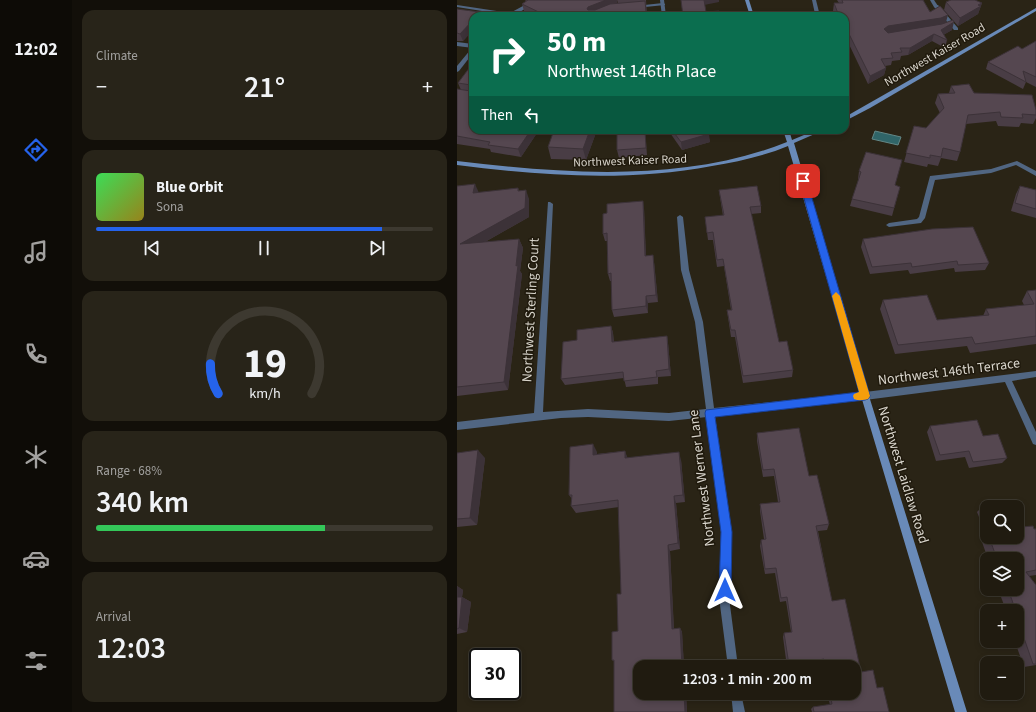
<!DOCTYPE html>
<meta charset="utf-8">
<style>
:root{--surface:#201b10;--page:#282419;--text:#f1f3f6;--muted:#a2a19f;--line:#3d3930;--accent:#2563eb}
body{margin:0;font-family:"Source Sans 3",sans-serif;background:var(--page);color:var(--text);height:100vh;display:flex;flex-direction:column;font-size:15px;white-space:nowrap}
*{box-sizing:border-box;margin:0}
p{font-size:13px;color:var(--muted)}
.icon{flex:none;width:22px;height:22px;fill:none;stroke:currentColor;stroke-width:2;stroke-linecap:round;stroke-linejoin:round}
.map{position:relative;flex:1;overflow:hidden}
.side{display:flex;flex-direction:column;gap:10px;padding:10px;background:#120f09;width:385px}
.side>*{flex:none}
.guide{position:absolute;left:12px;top:12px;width:380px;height:122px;border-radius:12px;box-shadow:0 2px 6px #0003,0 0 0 1px var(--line);background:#0b6e4f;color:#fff;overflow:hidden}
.buttons{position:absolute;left:523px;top:500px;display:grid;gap:8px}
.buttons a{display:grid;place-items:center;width:44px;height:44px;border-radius:8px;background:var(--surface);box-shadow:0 2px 6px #0003,0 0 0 1px var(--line);font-size:20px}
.speed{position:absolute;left:12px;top:648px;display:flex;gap:8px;font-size:20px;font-weight:700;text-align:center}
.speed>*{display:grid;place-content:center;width:52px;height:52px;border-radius:50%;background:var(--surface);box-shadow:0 2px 6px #0003,0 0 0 1px var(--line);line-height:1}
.speed .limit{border:2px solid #111;border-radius:6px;background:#fff;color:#111}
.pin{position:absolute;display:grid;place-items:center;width:34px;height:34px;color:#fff;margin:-17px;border-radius:8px;box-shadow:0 2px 6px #0006}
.me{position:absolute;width:44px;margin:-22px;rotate:0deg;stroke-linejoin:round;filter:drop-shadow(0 0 3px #0008)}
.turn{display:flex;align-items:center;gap:14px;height:84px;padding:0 12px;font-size:18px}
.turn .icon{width:52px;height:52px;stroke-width:2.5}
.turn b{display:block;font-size:28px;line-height:34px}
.then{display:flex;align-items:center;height:38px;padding:0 12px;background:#0003;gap:8px;font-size:15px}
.big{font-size:30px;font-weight:600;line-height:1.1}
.side .tile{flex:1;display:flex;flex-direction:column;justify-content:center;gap:6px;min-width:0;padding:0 14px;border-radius:12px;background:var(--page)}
.side .dial{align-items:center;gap:0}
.dial svg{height:104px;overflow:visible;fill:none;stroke:var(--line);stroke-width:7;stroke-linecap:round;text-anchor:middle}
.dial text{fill:var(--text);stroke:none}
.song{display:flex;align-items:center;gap:12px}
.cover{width:48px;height:48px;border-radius:6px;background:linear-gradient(135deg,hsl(130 70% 55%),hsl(50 70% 35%))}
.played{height:4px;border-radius:2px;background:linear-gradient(90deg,var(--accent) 85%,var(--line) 85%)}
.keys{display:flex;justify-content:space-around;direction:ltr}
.heat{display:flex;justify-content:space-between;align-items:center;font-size:22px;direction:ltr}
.charge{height:6px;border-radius:3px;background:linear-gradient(90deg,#34c759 68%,var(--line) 0)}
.trip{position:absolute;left:176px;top:660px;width:228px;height:40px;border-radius:12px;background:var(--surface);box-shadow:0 2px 6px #0003,0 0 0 1px var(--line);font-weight:600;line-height:40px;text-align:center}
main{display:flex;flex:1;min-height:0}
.tab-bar{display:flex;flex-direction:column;width:72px;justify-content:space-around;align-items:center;background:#0d0b06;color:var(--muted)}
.tab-bar .icon{width:28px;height:28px}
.tab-bar .on{color:var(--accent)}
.tab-bar b{font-size:18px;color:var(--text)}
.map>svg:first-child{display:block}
</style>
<main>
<nav class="tab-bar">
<b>12:02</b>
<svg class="icon on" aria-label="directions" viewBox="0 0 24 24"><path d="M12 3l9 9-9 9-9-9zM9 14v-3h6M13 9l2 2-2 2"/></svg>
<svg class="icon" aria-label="music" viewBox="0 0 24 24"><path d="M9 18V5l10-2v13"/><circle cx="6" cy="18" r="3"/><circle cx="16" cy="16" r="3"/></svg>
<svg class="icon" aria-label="phone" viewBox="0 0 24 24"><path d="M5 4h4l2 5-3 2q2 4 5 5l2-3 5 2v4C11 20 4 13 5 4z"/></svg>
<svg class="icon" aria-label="climate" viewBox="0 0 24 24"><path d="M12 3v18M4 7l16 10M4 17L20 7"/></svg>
<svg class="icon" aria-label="car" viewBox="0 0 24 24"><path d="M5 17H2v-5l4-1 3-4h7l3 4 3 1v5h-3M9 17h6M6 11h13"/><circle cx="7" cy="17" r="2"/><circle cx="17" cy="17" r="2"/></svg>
<svg class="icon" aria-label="filters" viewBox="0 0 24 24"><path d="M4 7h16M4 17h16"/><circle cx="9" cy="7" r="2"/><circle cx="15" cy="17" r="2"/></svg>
</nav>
<section class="side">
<div class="tile"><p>Climate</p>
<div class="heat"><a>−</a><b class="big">21°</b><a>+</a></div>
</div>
<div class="tile">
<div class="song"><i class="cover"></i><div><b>Blue Orbit</b><p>Sona</p></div></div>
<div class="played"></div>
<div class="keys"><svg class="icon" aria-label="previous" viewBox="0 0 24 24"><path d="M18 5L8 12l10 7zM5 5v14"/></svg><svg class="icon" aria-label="pause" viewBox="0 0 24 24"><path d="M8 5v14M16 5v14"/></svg><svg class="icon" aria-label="next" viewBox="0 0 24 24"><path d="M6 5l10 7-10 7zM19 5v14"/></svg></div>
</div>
<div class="tile dial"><svg viewBox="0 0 100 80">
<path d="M14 69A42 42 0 1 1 86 69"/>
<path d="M14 69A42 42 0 0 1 8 46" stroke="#2563eb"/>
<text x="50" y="56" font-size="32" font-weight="700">19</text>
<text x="50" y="72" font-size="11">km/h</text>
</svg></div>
<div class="tile"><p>Range · 68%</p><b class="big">340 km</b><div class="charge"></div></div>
<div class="tile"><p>Arrival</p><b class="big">12:03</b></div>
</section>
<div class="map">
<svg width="579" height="712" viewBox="0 0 579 712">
<rect width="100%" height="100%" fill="#2a2416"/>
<!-- water -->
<path fill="#306568" stroke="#638786" d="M418 131 444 137 441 145 415 139Z"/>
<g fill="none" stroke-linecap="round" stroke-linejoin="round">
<!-- service -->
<g fill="#516682" fill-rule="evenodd">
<path d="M206 3 208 4V5L178 8 176 7 178 6Z"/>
<path d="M477 5H481L501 28V30H497L477 7Z"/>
<path d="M0 42 16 44V48L0 46Z"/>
</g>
<!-- minor -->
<g fill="#516682" fill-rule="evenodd">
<path d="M77 0H83L56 16 0 7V5L53 13Z"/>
<path d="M203 0H207L209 16H205Z"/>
<path d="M355 0H359L363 16H352L358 14Z"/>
<path d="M473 0H477L481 6V7H477Z"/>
<path d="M16 48V53L2 71 0 72V66L14 49Z"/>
<path d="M388 71 391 73V76H388Z"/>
<path d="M560 161 579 171V176L559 165 534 173 478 180 468 218 464 223 432 227 429 225 432 223 460 219 462 217 473 176 534 169Z"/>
<path d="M91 202H93L96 204 86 412 131 409 212 413 249 409 238 322 224 270 220 217 223 215 226 217 232 270 246 322 257 408 408 392 579 371V377L555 381 579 432V445L576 444 548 382 408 400 258 416 274 532 273 605 281 667H271L263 605 264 532 250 417 212 421 131 417 104 418 0 430V422L77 413Z"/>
<path d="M274 693H284L288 712H276Z"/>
</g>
<!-- secondary -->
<g fill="#698ab8" fill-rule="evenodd">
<path d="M288 0H292L297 16H293Z"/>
<path d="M579 8V11L413 108 388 121V117Z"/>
<path d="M326 130H332L335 140 359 130H367L337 143 412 396 510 712H498L404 396 331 146C307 156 280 162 255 166 170 182 85 176 0 165V161C107 174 228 183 330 142Z"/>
</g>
</g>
<!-- wall -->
<g fill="#493d45">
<path d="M68 0H160V3H161L160 0H189L190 16H77L67 11 65 4 69 1Z"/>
<path d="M380 0H466L473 12 489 22 485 24 495 30 486 35 490 40 488 48 475 41 451 55 444 56 443 60 435 61 434 65 428 66 429 68 427 75 411 84 388 36V16H378L376 11 377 3H382Z"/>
<path d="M489 2 525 3 521 14 501 26 487 10Z"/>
<path d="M0 9 16 16V30L6 41H0Z"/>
<path d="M579 41V87L569 82 566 89 529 69 531 62 565 49Z"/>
<path d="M16 63 82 130 64 157 34 152 33 149 0 144V89L4 90 1 83Z"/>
<path d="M494 86 517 93 579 110V118L576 124 564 123 562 127 541 126 539 121 509 124 503 152 500 161 484 158 481 166 471 164 470 167 447 162 457 126 469 128 483 113 478 103 481 94 492 93Z"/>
<path d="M140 130 129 160 94 159 91 147Z"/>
<path d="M160 130H188L190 155 162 158 160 150Z"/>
<path d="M211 130H250L253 142 225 150Z"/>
<path d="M402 171 438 186 443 187 435 216 393 206 395 199 402 179H401Z"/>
<path d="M0 186 22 193 61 188 62 191 72 199V217L28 242 62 239 66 248 63 271 65 274 51 390 0 396Z"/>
<path d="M563 186 579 190V218L554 211 559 194Z"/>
<path d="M262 190 304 206V213L294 214 322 342 336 370 335 377 286 383 278 337H274L271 317 270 310H274L267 266 260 267 256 240H251L249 225 248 217 266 216 263 197Z"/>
<path d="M187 208 189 256 197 262 201 302 191 303V313L157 317 155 310 154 281H153L151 274 150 241H148L146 234Z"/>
<path d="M406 239 532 263 528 270 498 272 497 268 453 274 451 270 413 274 404 247Z"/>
<path d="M579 290V344L513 353 510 346 438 354 423 309 426 300 480 320 526 316 529 309 567 305 565 301 570 291Z"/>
<path d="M154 326 156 333 157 342 210 336 211 343 214 376 201 377V384L169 387 167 378 108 385 104 379 120 340Z"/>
<path d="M473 426 526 436 550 458 545 463 512 468 508 457 479 461 470 432Z"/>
<path d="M300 433 352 476 372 524 370 530 361 531 375 601 404 672 420 688 432 712H355L354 709 356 707 373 705 370 693H397V667H365V662L334 667H330L326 637 327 633 334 632 329 601 323 602 318 573 308 574 303 546 304 540 307 539 303 511V504L321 502 317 476 306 477 300 441Z"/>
<path d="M168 451 170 458 224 460 228 502 219 503 223 549 213 551 217 629 223 628 225 632 227 667H183V693H229L230 712H157V661L155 660 161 631 164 594 162 507 119 513 114 506 115 499 112 495 140 452V454Z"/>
<path d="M0 453 28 458 20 525 0 527Z"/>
<path d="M527 505 530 507V537H560L565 527 579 529V575L572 576 579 585V665L567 667 558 642 550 643 549 641H560V611H539L538 610 547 605 541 589H560V559H531L525 542 530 537 520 512Z"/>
<path d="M0 586 6 590 5 597 14 602 10 632 0 634Z"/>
</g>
<!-- shaded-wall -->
<g fill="#3c3238">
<path d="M149 0H160L161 6 132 15 130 9 131 7Z"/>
<path d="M247 0H262V2L247 5Z"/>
<path d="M525 3 521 14 501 26 503 18Z"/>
<path d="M23 12 25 16H19Z"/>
<path d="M491 15 489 22 482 26 430 34 427 29 431 26Z"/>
<path d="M16 20V30L6 41 3 34Z"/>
<path d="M497 22 495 30 483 37 484 30Z"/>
<path d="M477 34 475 41 451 55 453 48Z"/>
<path d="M429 68 427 75 411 84 413 76Z"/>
<path d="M74 130H82L64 157 61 149Z"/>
<path d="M133 130H140L129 160 126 149Z"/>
<path d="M252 134 253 142 225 150 224 142Z"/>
<path d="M18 184 22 193H16Z"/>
<path d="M69 190 72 199V217L8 253 3 244Z"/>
<path d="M186 201 187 208 189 263 188 256Z"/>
<path d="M62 239 66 248 63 271 65 274 51 390 47 382Z"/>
<path d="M196 255 197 262 201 302 199 295Z"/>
<path d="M189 296 191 303V313L189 306Z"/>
<path d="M154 326 156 333 157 349 155 342Z"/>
<path d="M210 336 211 343 214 376 212 369Z"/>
<path d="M136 444 140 452V463L136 455Z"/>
<path d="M21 450 28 458 20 525 13 518Z"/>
<path d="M168 451 171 459 168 458Z"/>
<path d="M222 452 224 460 228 502 226 495Z"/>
<path d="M217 496 219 503 223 549 221 543Z"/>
<path d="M211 545 213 551 217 633 215 629Z"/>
<path d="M0 586 6 590 5 597 14 602 10 632 2 628 0 600Z"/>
<path d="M223 628 225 632 227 667H225Z"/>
<path d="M227 693H229L230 712H228Z"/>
</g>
<!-- building -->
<g fill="#554750" stroke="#3c3238">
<path d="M71 0H149L131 7 130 9 131 10H138L153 4 188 1 189 12H184L185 16H90L65 4Z"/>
<path d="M224 0H247L249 12 262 11 263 16H226Z"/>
<path d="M385 0H466L473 12 483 6 491 15 484 18 431 26 427 29 431 33 485 24 496 20 497 22 484 30 490 40 477 34 453 48H443L445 52 434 53 436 58 424 59 429 68 413 76 389 28H388V16H382L377 3H386Z"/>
<path d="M494 0H518L525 3 521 5 524 6 503 18 489 2Z"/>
<path d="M0 9 23 12 19 16H16V20L3 34 0 33Z"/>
<path d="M579 41V77L566 71 569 82 531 62 561 46 565 49Z"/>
<path d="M16 63V130H74L61 149 31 145 33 142 0 136V89L14 91V85L1 83Z"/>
<path d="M512 84 517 93 575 95 579 110V115L565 114 566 118 544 117 543 112 511 115 503 152 486 148 484 157 473 155V158L449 153 457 126 469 128 487 108 481 94 498 93 494 86Z"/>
<path d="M97 130H133L126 149 91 147Z"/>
<path d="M160 130H188L189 148 160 150Z"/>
<path d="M215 130H250L252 134 224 142Z"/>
<path d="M409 152 445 160 438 185 443 187 437 208 395 199 404 172 402 171Z"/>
<path d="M18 184 16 193 61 188V191L69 190 68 208 3 244 62 239 59 266 61 265 47 382 0 387V186Z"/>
<path d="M300 186 304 206 293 207 322 342 330 341 336 370 286 376 278 330H274L270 310H275L266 259 260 260 256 232 250 233 248 217 267 215 262 190Z"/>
<path d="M563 186 579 190V209L558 203Z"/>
<path d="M186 201 188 256 196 255 199 295 189 296V306L155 310 154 273 151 274 150 233 146 234V214L150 213V204Z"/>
<path d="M516 227 532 263 501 265 500 261 455 267 454 263 415 267 406 239 475 229Z"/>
<path d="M579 290V336L518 344 515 337 441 345 426 300 470 295 480 320 532 315 529 309 577 304 570 291Z"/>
<path d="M154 326 155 342 210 336 212 369 199 371 200 377 167 381 166 372 104 379 106 342 120 340V330Z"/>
<path d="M520 420 526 436 541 434 550 458 516 462 512 451 483 455 473 426Z"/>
<path d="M342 428 352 476 360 475 372 524 359 526 375 601 388 599 404 672 416 670 420 688 426 687 432 712H357L356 707 375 704 373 693H397V667H368L367 659 332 665 327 633 335 632 330 597 324 598 319 568 308 569 304 540 309 539 303 504 323 502 317 469 306 470 300 433Z"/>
<path d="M136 444V455L168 451V458L222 452 226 495 217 496 221 543 211 545 215 629 223 628 225 667H183V693H227L228 712H157V660H155V632L161 631 160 594H164L161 500 114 506 115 495H112L113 447Z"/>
<path d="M21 450 13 518 0 519V453Z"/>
<path d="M555 501 557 507H530V514L527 505Z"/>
<path d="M560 514 565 527 576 526 577 529H579V570L569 572 579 585V664H576L567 638 560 639V611H548L546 605 556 603 551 589H560V559H540L532 537H560Z"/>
<path d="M0 597H5L2 628 0 629Z"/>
</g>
<!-- route -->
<path fill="#2563eb" stroke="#184099" d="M346 178 350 181 413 396 411 399 408 400 258 417 275 532 274 590 272 594 268 596 264 594 262 590 264 532 248 413 249 410 402 392 342 181Z"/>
<!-- slow -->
<path fill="#f59e0b" d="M379 292 383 296 413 396 411 399C407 400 402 401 397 399L396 396 397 394 402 392 375 296Z"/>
<g text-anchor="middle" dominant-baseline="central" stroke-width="3" stroke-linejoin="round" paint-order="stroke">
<!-- far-street labels -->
<g font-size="12" fill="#d9d5cc" stroke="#201a0d">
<text transform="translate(478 55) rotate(-30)">Northwest Kaiser Road</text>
<text transform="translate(173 161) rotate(-2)">Northwest Kaiser Road</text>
</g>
<!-- street labels -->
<g font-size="14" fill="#d9d5cc" stroke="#201a0d">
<text transform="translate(74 310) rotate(-87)">Northwest Sterling Court</text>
<text transform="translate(492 372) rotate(-7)">Northwest 146th Terrace</text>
<text transform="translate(446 475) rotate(73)">Northwest Laidlaw Road</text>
<text transform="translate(245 478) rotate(-97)">Northwest Werner Lane</text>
</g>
</g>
</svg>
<div class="buttons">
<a><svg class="icon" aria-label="search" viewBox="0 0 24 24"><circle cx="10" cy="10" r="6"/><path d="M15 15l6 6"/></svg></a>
<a><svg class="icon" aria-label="layers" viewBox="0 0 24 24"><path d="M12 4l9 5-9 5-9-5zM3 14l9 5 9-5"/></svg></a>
<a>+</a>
<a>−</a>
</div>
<div class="speed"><div class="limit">30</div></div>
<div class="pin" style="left:346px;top:181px;background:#d93025"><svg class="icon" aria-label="arrive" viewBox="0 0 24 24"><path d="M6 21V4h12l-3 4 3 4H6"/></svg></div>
<svg class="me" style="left:268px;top:590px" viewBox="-20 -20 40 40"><path d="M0-17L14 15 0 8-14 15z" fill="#2563eb" stroke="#fff" stroke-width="4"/></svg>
<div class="trip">12:03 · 1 min · 200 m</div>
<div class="guide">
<div class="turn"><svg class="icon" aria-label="right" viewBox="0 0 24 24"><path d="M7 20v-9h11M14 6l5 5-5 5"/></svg><div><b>50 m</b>Northwest 146th Place</div></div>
<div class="then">Then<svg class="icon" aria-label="left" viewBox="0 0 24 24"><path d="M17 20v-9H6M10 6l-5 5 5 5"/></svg></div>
</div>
</div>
</main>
